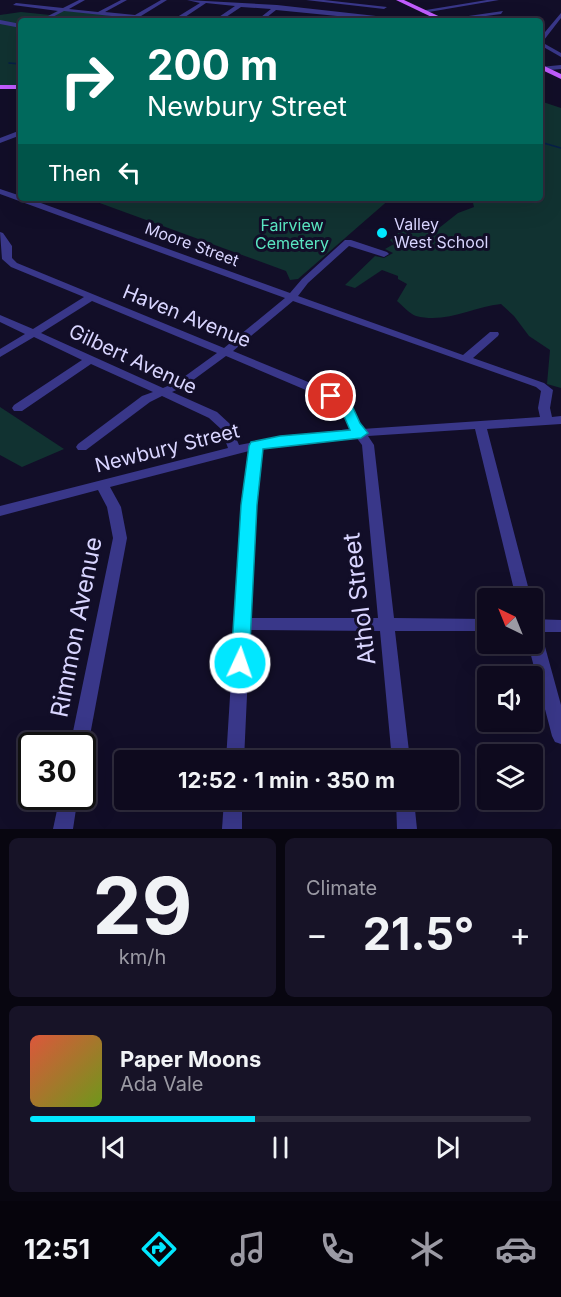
<!DOCTYPE html>
<meta charset="utf-8">
<style>
:root{--surface:#0e0a1e;--page:#171327;--text:#f1f3f6;--muted:#9b9aa4;--line:#2e2b3c;--accent:#01e7ff}
body{margin:0;font-family:Inter,sans-serif;background:var(--page);color:var(--text);height:100vh;display:flex;flex-direction:column;font-size:22px;white-space:nowrap}
*{box-sizing:border-box;margin:0}
p{font-size:20px;color:var(--muted)}
.icon{flex:none;width:33px;height:33px;fill:none;stroke:currentColor;stroke-width:2;stroke-linecap:round;stroke-linejoin:round}
.map{position:relative;height:829px;overflow:hidden}
.drawer{display:flex;flex-direction:column;gap:9px;padding:9px;background:#080610;flex:1}
.drawer>*{flex:none}
.hud{position:absolute;left:18px;top:18px;width:525px;height:183px;border-radius:6px;box-shadow:0 6px 24px #0002,0 0 0 2px var(--line);background:#00695c;color:#fff;overflow:hidden}
.needle{width:39px;rotate:317deg}
.fabs{position:absolute;left:477px;top:588px;display:grid;gap:12px}
.fabs a{display:grid;place-items:center;width:66px;height:66px;border-radius:6px;background:var(--surface);box-shadow:0 6px 24px #0002,0 0 0 2px var(--line);font-size:30px}
.speed{position:absolute;left:18px;top:732px;display:flex;gap:12px;font-size:30px;font-weight:700;text-align:center}
.speed>*{display:grid;place-content:center;width:78px;height:78px;border-radius:50%;background:var(--surface);box-shadow:0 6px 24px #0002,0 0 0 2px var(--line);line-height:1}
.speed .limit{border:3px solid #111;border-radius:9px;background:#fff;color:#111}
.pin{position:absolute;display:grid;place-items:center;width:51px;height:51px;color:#fff;margin:-26px;border:3px solid #fff;border-radius:50%;box-shadow:0 2px 6px #0007}
.me{position:absolute;width:66px;margin:-33px;rotate:3deg;stroke-linejoin:round;filter:drop-shadow(0 0 4px #0008)}
.turn{display:flex;align-items:center;gap:21px;height:126px;padding:0 30px;font-size:27px}
.turn .icon{width:78px;height:78px;stroke-width:2.5}
.turn b{display:block;font-size:42px;line-height:51px}
.then{display:flex;align-items:center;height:57px;padding:0 30px;background:#0003;gap:12px;font-size:22px}
.big{font-size:45px;font-weight:700;line-height:1.1}
.drawer .widget{flex:1;display:flex;flex-direction:column;justify-content:center;gap:9px;min-width:0;padding:0 21px;border-radius:9px;background:var(--page)}
.drawer .dial{align-items:center;gap:0}
.dial b{font-size:78px;line-height:1}
.song{display:flex;align-items:center;gap:18px}
.cover{width:72px;height:72px;border-radius:9px;background:linear-gradient(135deg,hsl(10 70% 55%),hsl(80 70% 35%))}
.played{height:6px;border-radius:3px;background:linear-gradient(90deg,var(--accent) 45%,var(--line) 45%)}
.keys{display:flex;justify-content:space-around;direction:ltr}
.heat{display:flex;justify-content:space-between;align-items:center;font-size:33px;direction:ltr}
.drawer .tiles{flex:1;display:grid;gap:9px;grid-template-columns:1fr 1fr}
.widget:last-child{grid-column:span 2}
.trip{position:absolute;left:114px;top:750px;width:345px;height:60px;border-radius:6px;background:var(--surface);box-shadow:0 6px 24px #0002,0 0 0 2px var(--line);font-weight:700;line-height:60px;text-align:center}
.tabs{display:flex;height:96px;justify-content:space-around;align-items:center;background:#06040c;color:var(--muted)}
.tabs .icon{width:42px;height:42px}
.tabs .selected{color:var(--accent)}
.tabs b{font-size:27px;color:var(--text)}
.map>svg:first-child{display:block}
</style>
<div class="map">
<svg width="561" height="829" viewBox="0 0 561 829">
<rect width="100%" height="100%" fill="#120e28"/>
<!-- green -->
<g fill="#113231">
<path d="M59 10 164 21H21V86H0V15L21 12 50 15Z"/>
<path d="M540 101 561 108V388L547 384 550 350 529 336 514 316 501 304C472 307 446 324 416 316 410 314 403 306 397 301L407 284 398 279V276L382 270 355 288 345 285 375 256 384 258 393 253 385 249 394 244 390 240 408 224 439 228 458 213 474 207 473 203 446 198H540Z"/>
<path d="M86 198H391L298 279 290 280 286 271Z"/>
<path d="M0 407 64 449 22 467 0 455Z"/>
</g>
<g fill="none" stroke-linecap="round" stroke-linejoin="round">
<!-- stream -->
<g stroke="#071f48" stroke-width="1.5">
<path d="M9 63 21 64"/>
<path d="M540 142 561 148"/>
</g>
<!-- minor -->
<g fill="#393789" fill-rule="evenodd">
<path d="M79 0H85L69 9 98 12 121 0H127L105 12 135 15 161 0H167L141 16 174 19 200 3 187 0 277 5 385 17 388 21 276 10 262 21H256L271 9 241 7 220 21H213L235 6 206 3 179 21H159L64 11 45 21H38L58 11 13 5 16 3 63 8Z"/>
<path d="M306 0H324L387 7 384 9Z"/>
<path d="M487 0H499L423 13 420 11Z"/>
<path d="M503 11 501 14 448 21 441 20Z"/>
<path d="M561 13V18L544 40 545 44 561 53V57L540 45V38Z"/>
<path d="M0 20 21 24V28L0 24Z"/>
<path d="M561 65V69L540 71V67Z"/>
<path d="M21 130V135L0 143V138Z"/>
<path d="M0 189 21 196V198H27L290 293 302 279 345 240H351L387 252 389 254 384 257 349 246 308 283 298 296 463 355 490 332H498L499 334 498 336 473 358 544 383 553 390 550 408 552 417 561 416V424L487 429 531 598H516L475 429 368 436 374 445 394 618 488 619V631H395L410 760H392L380 631 250 630 244 760H226L242 505 249 451 110 487 121 507 127 538 88 746 85 752 82 753V746H70L113 538 107 507 98 490 0 516V506L228 448 221 429 209 418 162 396 150 402 86 450H78L76 447 78 444 142 396 153 392 91 364 22 411H14L12 408 14 405 82 360 34 337 0 357V349L25 334 0 322V315L33 329 84 297 11 267 2 259 0 232 3 233 12 246V258L17 263 224 348 285 298 0 194ZM92 301 217 353 177 382 163 388 41 333ZM293 301 536 387 541 391 538 408 540 417 362 429 349 401 335 393 233 351ZM226 356 327 399 340 406 350 429 280 437 239 445 230 424 217 412 172 392 185 386ZM356 437 362 445 378 618H251L256 505 262 449Z"/>
<path d="M532 619 561 620V632H541L561 705V744L555 742 552 736 528 644H532Z"/>
<path d="M60 796H78L73 829H53Z"/>
<path d="M224 800H242V829H222Z"/>
<path d="M396 800H414L417 829H397Z"/>
</g>
<!-- major -->
<g fill="#c15cff" fill-rule="evenodd">
<path d="M396 0H404L449 21H440Z"/>
<path d="M540 64 561 74V79L540 69Z"/>
<rect x="0" y="85" width="21" height="4"/>
</g>
</g>
<!-- route -->
<path fill="#01e7ff" stroke="#0196a6" stroke-width="1.5" d="M331 392 350 401 360 423 368 433 361 438 263 449 257 505 249 663 246 668 240 671 233 668 231 663 241 505 249 446 251 442 280 436 350 430 340 407 324 396Z"/>
<!-- markers -->
<circle fill="#01e7ff" stroke="#120e28" stroke-width="2" cx="382" cy="233" r="6"/>
<g text-anchor="middle" dominant-baseline="central" stroke-width="6" stroke-linejoin="round" paint-order="stroke">
<!-- far-poi labels -->
<g font-size="16" fill="#d9d5ff" stroke="#120e28" text-anchor="start">
<text x="394" y="224">Valley<tspan x="394" dy="18">West School</tspan></text>
</g>
<!-- far-park labels -->
<g font-size="16" fill="#5ae6c2" stroke="#120e28">
<text x="292" y="225">Fairview<tspan x="292" dy="18">Cemetery</tspan></text>
</g>
<!-- far-street labels -->
<g font-size="16" fill="#d9d5ff" stroke="#120e28">
<text transform="translate(192 244) rotate(20)">Moore Street</text>
</g>
<!-- street labels -->
<g font-size="20" fill="#d9d5ff" stroke="#120e28">
<text transform="translate(187 316) rotate(22)">Haven Avenue</text>
<text transform="translate(133 359) rotate(25)">Gilbert Avenue</text>
<text transform="translate(167 448) rotate(-14)">Newbury Street</text>
</g>
<!-- near-street labels -->
<g font-size="24" fill="#d9d5ff" stroke="#120e28">
<text transform="translate(359 599) rotate(-97)">Athol Street</text>
<text transform="translate(76 627) rotate(-79)">Rimmon Avenue</text>
</g>
</g>
</svg>
<div class="fabs">
<a><svg class="needle" viewBox="-14 -14 28 28"><path d="M0-13l5 13h-10z" fill="#e53935"/><path d="M0 13l5-13h-10z" fill="#9b9aa4"/></svg></a>
<a><svg class="icon" aria-label="sound" viewBox="0 0 24 24"><path d="M4 9h4l5-4v14l-5-4H4zM17 9q2 3 0 6"/></svg></a>
<a><svg class="icon" aria-label="layers" viewBox="0 0 24 24"><path d="M12 4l9 5-9 5-9-5zM3 14l9 5 9-5"/></svg></a>
</div>
<div class="speed"><div class="limit">30</div></div>
<div class="pin" style="left:331px;top:396px;background:#d93025"><svg class="icon" aria-label="arrive" viewBox="0 0 24 24"><path d="M6 21V4h12l-3 4 3 4H6"/></svg></div>
<svg class="me" style="left:240px;top:663px" viewBox="-20 -20 40 40"><circle r="17" fill="#01e7ff" stroke="#fff" stroke-width="3"/><path d="M0-11L8 9 0 5-8 9z" fill="#fff"/></svg>
<div class="trip">12:52 · 1 min · 350 m</div>
<div class="hud">
<div class="turn"><svg class="icon" aria-label="right" viewBox="0 0 24 24"><path d="M7 20v-9h11M14 6l5 5-5 5"/></svg><div><b>200 m</b>Newbury Street</div></div>
<div class="then">Then<svg class="icon" aria-label="left" viewBox="0 0 24 24"><path d="M17 20v-9H6M10 6l-5 5 5 5"/></svg></div>
</div>
</div>
<section class="drawer">
<div class="tiles">
<div class="widget dial"><b>29</b><p>km/h</p></div>
<div class="widget"><p>Climate</p>
<div class="heat"><a>−</a><b class="big">21.5°</b><a>+</a></div>
</div>
<div class="widget">
<div class="song"><i class="cover"></i><div><b>Paper Moons</b><p>Ada Vale</p></div></div>
<div class="played"></div>
<div class="keys"><svg class="icon" aria-label="previous" viewBox="0 0 24 24"><path d="M18 5L8 12l10 7zM5 5v14"/></svg><svg class="icon" aria-label="pause" viewBox="0 0 24 24"><path d="M8 5v14M16 5v14"/></svg><svg class="icon" aria-label="next" viewBox="0 0 24 24"><path d="M6 5l10 7-10 7zM19 5v14"/></svg></div>
</div>
</div>
</section>
<nav class="tabs">
<b>12:51</b>
<svg class="icon selected" aria-label="directions" viewBox="0 0 24 24"><path d="M12 3l9 9-9 9-9-9zM9 14v-3h6M13 9l2 2-2 2"/></svg>
<svg class="icon" aria-label="music" viewBox="0 0 24 24"><path d="M9 18V5l10-2v13"/><circle cx="6" cy="18" r="3"/><circle cx="16" cy="16" r="3"/></svg>
<svg class="icon" aria-label="phone" viewBox="0 0 24 24"><path d="M5 4h4l2 5-3 2q2 4 5 5l2-3 5 2v4C11 20 4 13 5 4z"/></svg>
<svg class="icon" aria-label="climate" viewBox="0 0 24 24"><path d="M12 3v18M4 7l16 10M4 17L20 7"/></svg>
<svg class="icon" aria-label="car" viewBox="0 0 24 24"><path d="M5 17H2v-5l4-1 3-4h7l3 4 3 1v5h-3M9 17h6M6 11h13"/><circle cx="7" cy="17" r="2"/><circle cx="17" cy="17" r="2"/></svg>
</nav>
